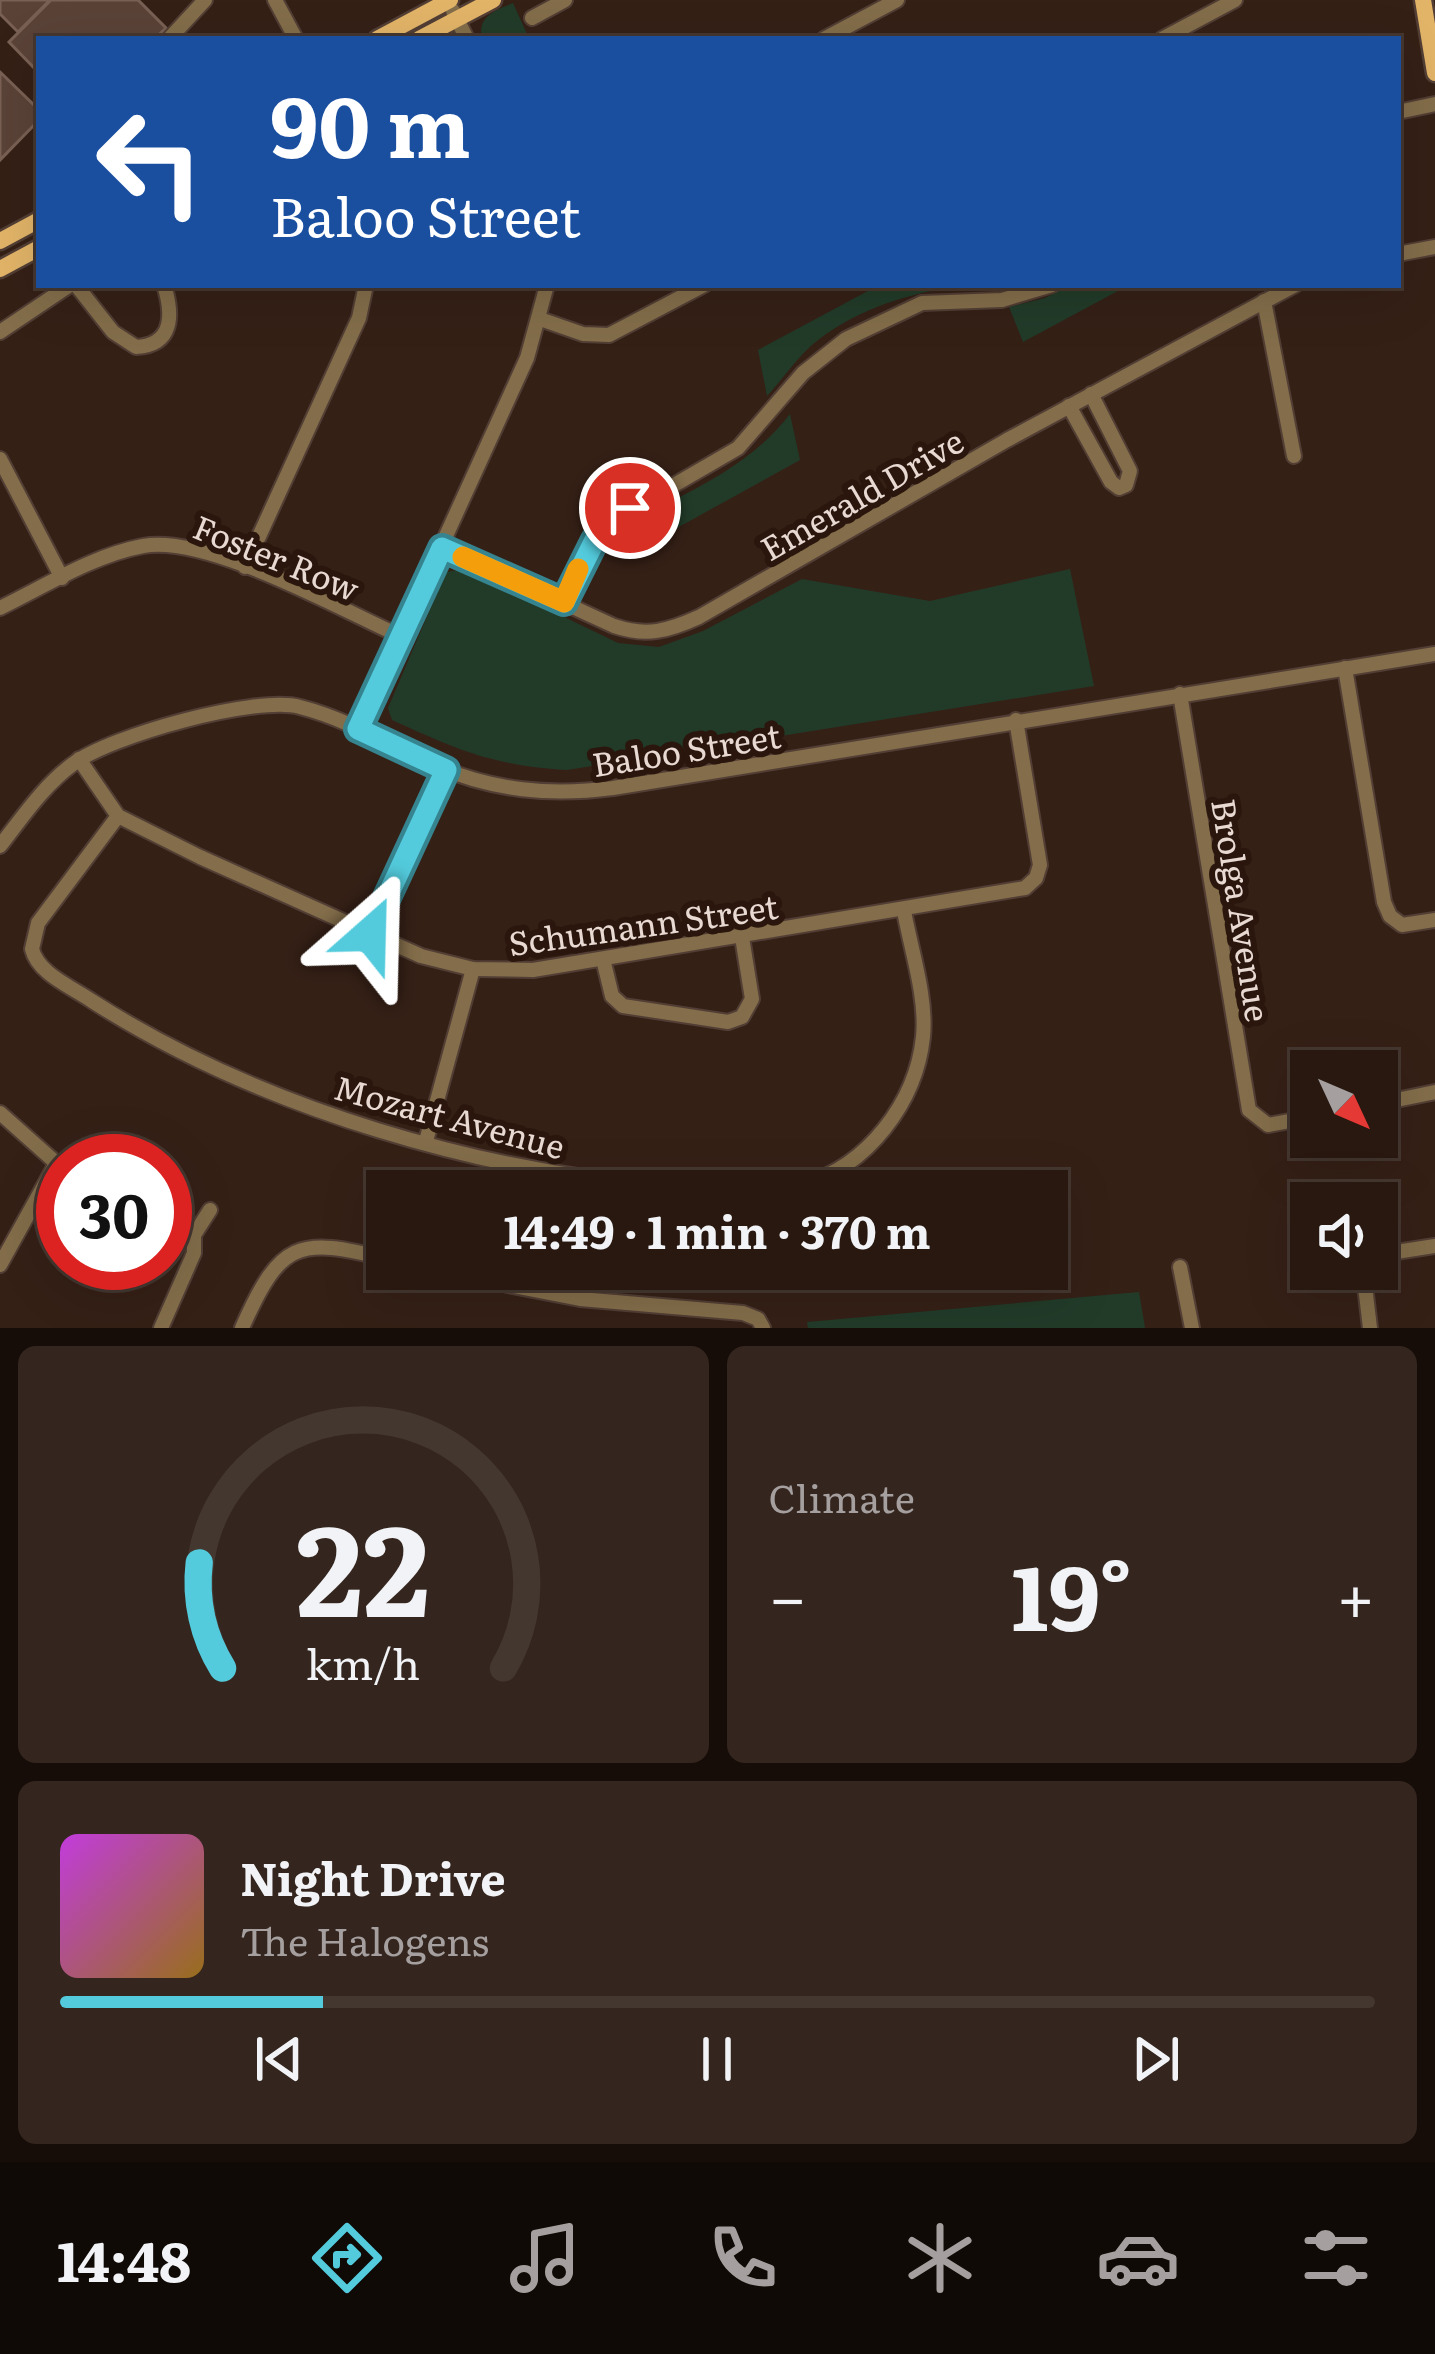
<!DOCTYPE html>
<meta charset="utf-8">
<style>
:root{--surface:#281810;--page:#34251e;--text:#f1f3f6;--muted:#a5a09f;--line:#443730;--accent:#53cbdc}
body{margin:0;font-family:Literata,serif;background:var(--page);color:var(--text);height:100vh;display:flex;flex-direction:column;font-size:45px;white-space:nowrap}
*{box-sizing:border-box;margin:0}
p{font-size:39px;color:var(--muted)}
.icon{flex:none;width:66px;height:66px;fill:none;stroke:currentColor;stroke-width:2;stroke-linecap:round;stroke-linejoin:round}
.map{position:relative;height:1328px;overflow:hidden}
.drawer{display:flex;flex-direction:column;gap:18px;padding:18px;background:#160d09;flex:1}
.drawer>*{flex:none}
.banner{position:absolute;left:36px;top:36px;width:1365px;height:252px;border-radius:0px;box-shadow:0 12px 48px #0002,0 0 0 3px var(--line);background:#1a4fa0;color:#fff;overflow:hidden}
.needle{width:78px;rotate:134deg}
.buttons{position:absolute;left:1290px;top:1050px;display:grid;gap:24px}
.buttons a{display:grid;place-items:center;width:108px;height:108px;border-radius:0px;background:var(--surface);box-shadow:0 12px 48px #0002,0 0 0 3px var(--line);font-size:60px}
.speed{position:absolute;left:36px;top:1134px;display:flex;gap:24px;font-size:60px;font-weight:700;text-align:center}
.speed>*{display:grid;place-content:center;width:156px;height:156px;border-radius:50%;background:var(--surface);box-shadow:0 12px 48px #0002,0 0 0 3px var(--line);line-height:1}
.speed .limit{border:18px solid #d22;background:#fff;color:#111}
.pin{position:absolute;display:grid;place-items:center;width:102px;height:102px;color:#fff;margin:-51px;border:6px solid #fff;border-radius:50%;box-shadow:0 3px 12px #0007}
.me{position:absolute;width:132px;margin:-66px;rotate:25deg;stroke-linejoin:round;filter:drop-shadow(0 0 9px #0008)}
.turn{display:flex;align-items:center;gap:42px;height:252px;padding:0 36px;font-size:54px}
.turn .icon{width:156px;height:156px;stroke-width:2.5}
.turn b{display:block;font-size:84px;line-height:102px}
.big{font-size:90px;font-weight:700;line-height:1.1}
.drawer .widget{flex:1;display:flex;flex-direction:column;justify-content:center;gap:18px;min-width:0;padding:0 42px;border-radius:18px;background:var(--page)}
.drawer .dial{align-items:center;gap:0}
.dial svg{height:312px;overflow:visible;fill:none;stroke:var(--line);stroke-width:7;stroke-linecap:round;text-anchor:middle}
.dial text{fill:var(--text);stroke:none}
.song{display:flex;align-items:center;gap:36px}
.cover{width:144px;height:144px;border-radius:18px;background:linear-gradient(135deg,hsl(290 70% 55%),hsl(40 70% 35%))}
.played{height:12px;border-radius:6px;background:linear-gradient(90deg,var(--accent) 20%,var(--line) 20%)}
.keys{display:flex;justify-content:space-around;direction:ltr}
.heat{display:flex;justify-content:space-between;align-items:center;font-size:66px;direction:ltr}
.drawer .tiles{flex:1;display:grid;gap:18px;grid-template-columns:1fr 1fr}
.widget:last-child{grid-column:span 2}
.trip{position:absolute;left:366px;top:1170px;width:702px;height:120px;border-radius:0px;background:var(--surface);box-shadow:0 12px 48px #0002,0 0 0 3px var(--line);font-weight:700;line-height:120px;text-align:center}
.tabs{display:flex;height:192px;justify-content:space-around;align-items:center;background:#100a06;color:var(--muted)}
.tabs .icon{width:84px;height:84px}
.tabs .on{color:var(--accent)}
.tabs b{font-size:54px;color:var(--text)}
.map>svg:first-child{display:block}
</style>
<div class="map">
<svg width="1435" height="1328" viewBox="0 0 1435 1328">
<rect width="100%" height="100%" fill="#352016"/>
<!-- green -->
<g fill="#223b29">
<path d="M513 3 528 36 523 39H482C477 16 495 11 513 3Z"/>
<path d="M879 285 954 287C904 294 851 312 812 345 796 359 782 380 767 396L758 350Z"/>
<path d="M1070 285H1129L1023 342 1009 307 1045 298Z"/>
<path d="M790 414 800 460 677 528 674 500C720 476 758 455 790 414Z"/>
<path d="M465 569 618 643 659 647 703 631 802 579 930 601 1070 569 1094 686 567 770C492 765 460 751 392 720L388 708 446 572Z"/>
<path d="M1139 1292 1145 1328H808L807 1322Z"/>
</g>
<!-- building -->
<g fill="#5a4237" stroke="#796054" stroke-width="3">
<path d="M0 0H50L18 32 0 14Z"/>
<path d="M51 0H138L166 28 154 39H39V73L9 42Z"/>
<path d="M0 72 39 110V120L0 160Z"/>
</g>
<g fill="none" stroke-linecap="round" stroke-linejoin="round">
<!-- minor casing -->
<g stroke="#523e34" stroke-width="18">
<g id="minor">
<path d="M275 0 296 39"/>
<path d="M453 11 467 39"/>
<path d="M532 18 565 0"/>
<path d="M169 39 205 0"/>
<path d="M824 39 897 0"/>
<path d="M1162 39 1235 0"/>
<path d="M1398 112 1435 104"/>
<path d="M1398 254 1435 247"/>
<path d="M76 285 113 332 136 347C174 345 173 314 164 285"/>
<path d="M1264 301 1294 456"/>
<path d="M540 319 583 334 609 335 704 285"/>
<path d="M0 332 70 285"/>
<path d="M1069 406 1111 482 1119 488 1126 485 1130 471 1091 394"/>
<path d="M0 459 62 578"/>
<path d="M442 547 614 626C647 637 668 631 699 617L1007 440 1295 285"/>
<path d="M245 567 359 318 366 285"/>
<path d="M564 602 588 551 612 521 738 448 803 373 846 339 922 303 1002 300 1052 285"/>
<path d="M0 608C45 586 94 555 143 546 206 534 338 608 400 636"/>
<path d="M1345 668 1384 902 1390 916 1402 925 1435 920"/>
<path d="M1180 694 1249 1110 1268 1125 1311 1117"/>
<path d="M358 729 527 358 547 285"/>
<path d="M79 759 118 816 200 857 421 956 473 969 533 970 1025 888 1036 878 1040 865 1016 720"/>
<path d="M118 816 38 923 32 949C38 974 72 987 92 1001 261 1109 487 1175 686 1188 725 1190 765 1195 804 1184 868 1166 916 1102 923 1037 927 997 911 950 904 911"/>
<path d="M0 846C22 818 44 785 73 764 110 736 256 695 300 707 347 719 390 745 434 765 493 791 551 796 613 788L1435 654"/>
<path d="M371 935 446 770"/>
<path d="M603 959 612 996 623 1006 728 1022 742 1017 752 999 742 937"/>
<path d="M1377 1104 1435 1092"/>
<path d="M0 1113 63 1169"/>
<path d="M426 1141 473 969"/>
<path d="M165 1219 194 1235"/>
<path d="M1377 1255 1435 1246"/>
<path d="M0 1265 56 1164"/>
<path d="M1180 1267 1192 1328"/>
<path d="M426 1269 580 1299 743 1313 758 1319 763 1328"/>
<path d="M1363 1269 1370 1328"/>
<path d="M161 1328 194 1253V1235L210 1210"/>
<path d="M242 1328C280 1242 297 1236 387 1259"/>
</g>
</g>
<!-- major casing -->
<g stroke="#523e34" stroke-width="21">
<g id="major">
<path d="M1423 0 1435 73"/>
<path d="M377 39 450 0"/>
<path d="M419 39 493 0"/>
<path d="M0 241 39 220"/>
<path d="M0 269 39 248"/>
</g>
</g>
<!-- minor -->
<use href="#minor" stroke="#836d4a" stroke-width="14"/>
<!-- major -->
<use href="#major" stroke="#e2b468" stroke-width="16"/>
</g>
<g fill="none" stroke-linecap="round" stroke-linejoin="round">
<!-- route casing -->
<g stroke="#36848f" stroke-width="30">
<path id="route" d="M370 934 446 770 358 729 442 548 564 602 595 540 630 508"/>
</g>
<!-- route -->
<use href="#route" stroke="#53cbdc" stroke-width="21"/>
<!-- slow -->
<path stroke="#f59e0b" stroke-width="21" d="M463 557 564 602 578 569"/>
</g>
<g text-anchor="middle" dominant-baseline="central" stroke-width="12" stroke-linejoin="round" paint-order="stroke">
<!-- street labels -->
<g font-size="33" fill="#e8dad3" stroke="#2a160c">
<text transform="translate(861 493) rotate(-30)">Emerald Drive</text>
<text transform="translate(277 556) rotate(22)">Foster Row</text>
<text transform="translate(686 748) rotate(-9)">Baloo Street</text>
<text transform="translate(1243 910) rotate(81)">Brolga Avenue</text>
<text transform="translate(643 923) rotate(-8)">Schumann Street</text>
<text transform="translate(450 1115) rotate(15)">Mozart Avenue</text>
</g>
</g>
</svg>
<div class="buttons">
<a><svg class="needle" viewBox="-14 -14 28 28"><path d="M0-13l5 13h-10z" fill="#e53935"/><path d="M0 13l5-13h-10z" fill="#a5a09f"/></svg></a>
<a><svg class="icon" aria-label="sound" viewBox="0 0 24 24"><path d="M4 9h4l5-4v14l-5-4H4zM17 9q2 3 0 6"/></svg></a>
</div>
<div class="speed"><div class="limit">30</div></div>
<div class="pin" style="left:630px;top:508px;background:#d93025"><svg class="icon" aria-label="arrive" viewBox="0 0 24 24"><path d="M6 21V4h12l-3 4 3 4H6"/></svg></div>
<svg class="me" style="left:370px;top:934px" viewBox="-20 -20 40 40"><path d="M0-17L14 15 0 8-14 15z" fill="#53cbdc" stroke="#fff" stroke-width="4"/></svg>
<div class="trip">14:49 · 1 min · 370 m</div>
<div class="banner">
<div class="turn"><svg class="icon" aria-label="left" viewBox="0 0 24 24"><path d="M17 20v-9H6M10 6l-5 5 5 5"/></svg><div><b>90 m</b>Baloo Street</div></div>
</div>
</div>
<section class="drawer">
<div class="tiles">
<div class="widget dial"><svg viewBox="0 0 100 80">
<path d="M14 69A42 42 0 1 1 86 69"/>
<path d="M14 69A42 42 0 0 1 8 42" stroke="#53cbdc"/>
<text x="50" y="56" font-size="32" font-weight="700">22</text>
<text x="50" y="72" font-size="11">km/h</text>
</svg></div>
<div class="widget"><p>Climate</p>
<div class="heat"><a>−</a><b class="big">19°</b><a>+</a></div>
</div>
<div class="widget">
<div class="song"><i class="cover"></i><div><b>Night Drive</b><p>The Halogens</p></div></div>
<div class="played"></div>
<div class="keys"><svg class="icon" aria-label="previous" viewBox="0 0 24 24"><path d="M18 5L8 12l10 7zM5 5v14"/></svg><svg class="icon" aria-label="pause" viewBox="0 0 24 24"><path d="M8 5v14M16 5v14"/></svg><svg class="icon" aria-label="next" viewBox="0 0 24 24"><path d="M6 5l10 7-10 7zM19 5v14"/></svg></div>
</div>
</div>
</section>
<nav class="tabs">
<b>14:48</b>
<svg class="icon on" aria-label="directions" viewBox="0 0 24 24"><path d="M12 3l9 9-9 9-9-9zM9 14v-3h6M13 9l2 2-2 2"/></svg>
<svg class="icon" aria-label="music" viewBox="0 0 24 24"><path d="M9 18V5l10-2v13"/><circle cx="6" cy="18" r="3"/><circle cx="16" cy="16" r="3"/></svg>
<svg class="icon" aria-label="phone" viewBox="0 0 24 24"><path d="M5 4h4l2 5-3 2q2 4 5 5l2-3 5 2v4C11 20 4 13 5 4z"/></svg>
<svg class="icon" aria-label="climate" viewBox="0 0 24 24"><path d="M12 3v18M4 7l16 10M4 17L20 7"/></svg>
<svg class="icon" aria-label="car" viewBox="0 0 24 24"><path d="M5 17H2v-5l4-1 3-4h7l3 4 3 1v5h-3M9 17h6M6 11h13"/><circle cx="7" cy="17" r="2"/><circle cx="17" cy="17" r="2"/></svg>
<svg class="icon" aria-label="filters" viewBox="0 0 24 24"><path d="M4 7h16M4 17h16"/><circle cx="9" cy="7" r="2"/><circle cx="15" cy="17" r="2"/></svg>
</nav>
